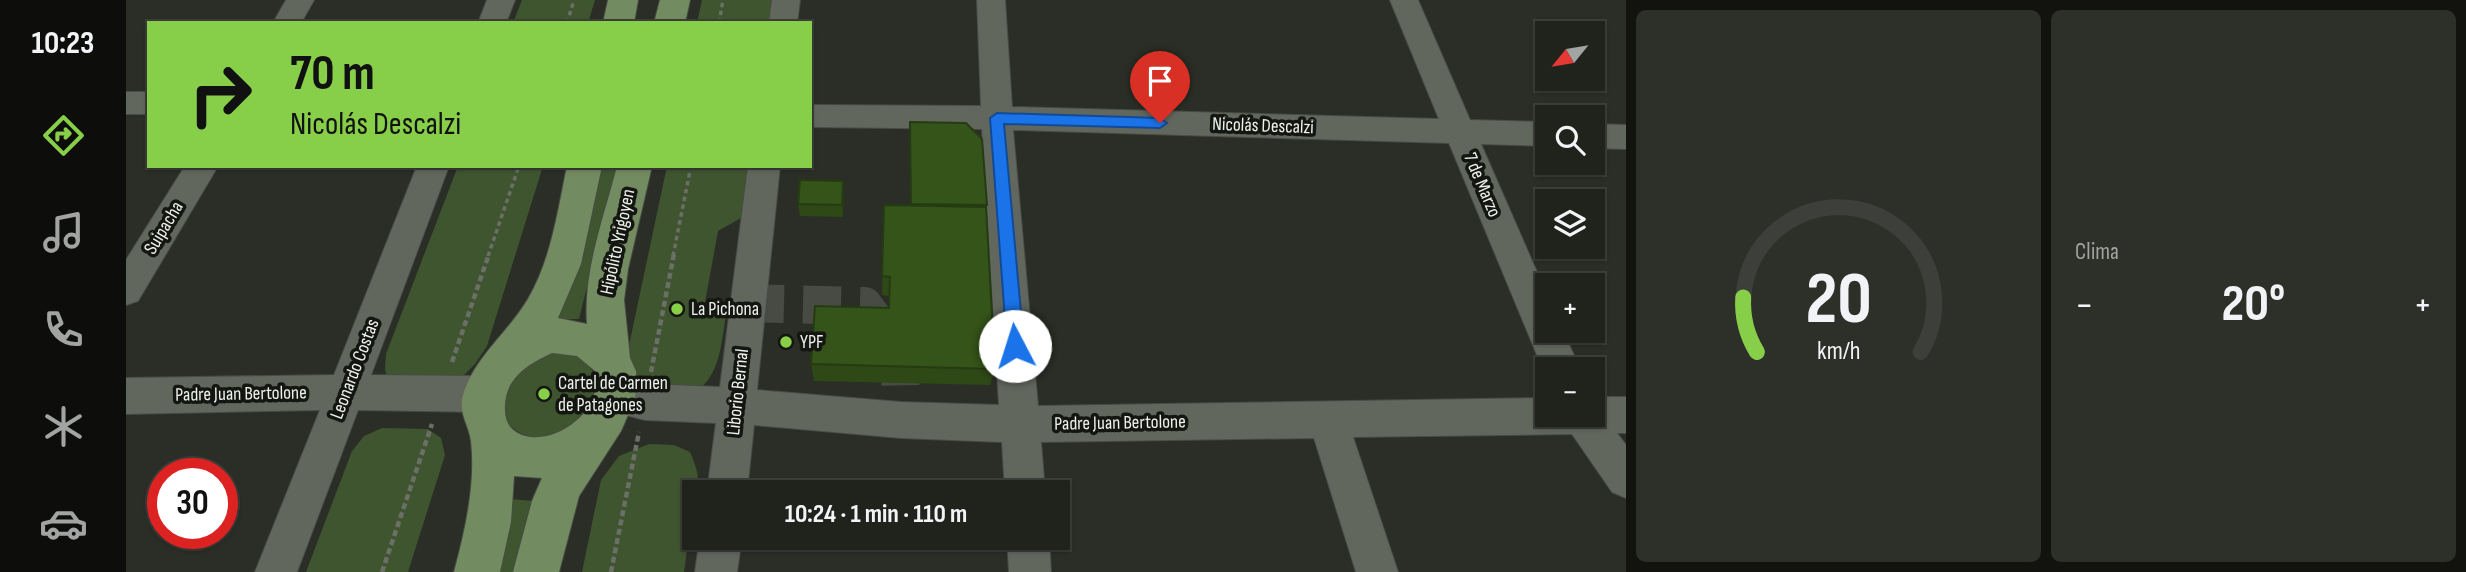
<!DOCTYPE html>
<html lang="es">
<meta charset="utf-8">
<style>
:root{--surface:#20221c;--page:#2d2f29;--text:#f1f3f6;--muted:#a2a4a3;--line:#3d3f3b;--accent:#88cf49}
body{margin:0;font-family:"Sofia Sans Condensed",sans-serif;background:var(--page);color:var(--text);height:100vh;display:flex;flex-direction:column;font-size:26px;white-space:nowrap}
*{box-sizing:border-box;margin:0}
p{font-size:23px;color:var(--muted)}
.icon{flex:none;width:38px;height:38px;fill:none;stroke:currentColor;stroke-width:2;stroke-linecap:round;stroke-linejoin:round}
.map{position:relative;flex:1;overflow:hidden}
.panel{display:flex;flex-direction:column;gap:10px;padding:10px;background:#12130f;width:840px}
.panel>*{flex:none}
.guide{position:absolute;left:21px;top:21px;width:665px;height:147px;border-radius:0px;box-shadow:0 2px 5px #0004,0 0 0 2px var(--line);background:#88cf49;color:#111;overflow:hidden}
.needle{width:46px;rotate:240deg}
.controls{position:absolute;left:1409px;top:21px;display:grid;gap:14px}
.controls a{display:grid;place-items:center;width:70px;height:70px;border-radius:0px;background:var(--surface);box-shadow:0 2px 5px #0004,0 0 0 2px var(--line);font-size:35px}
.speed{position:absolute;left:21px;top:458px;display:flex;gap:14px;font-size:35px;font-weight:700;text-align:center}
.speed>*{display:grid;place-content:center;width:91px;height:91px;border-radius:50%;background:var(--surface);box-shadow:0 2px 5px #0004,0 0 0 2px var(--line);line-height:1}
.speed .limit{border:10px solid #d22;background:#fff;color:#111}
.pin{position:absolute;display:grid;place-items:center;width:60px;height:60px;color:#fff;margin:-72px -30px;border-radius:50% 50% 50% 0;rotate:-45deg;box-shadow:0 0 7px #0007}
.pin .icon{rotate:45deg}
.me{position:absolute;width:77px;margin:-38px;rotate:355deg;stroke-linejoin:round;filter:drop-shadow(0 0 5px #0008)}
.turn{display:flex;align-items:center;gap:24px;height:147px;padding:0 28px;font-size:32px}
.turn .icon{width:91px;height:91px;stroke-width:2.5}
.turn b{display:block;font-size:49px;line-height:60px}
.big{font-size:52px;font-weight:700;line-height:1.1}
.panel .widget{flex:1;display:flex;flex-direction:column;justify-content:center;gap:10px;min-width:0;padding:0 24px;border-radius:10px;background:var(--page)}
.panel .dial{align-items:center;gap:0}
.dial svg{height:182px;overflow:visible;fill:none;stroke:var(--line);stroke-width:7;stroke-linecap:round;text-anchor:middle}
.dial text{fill:var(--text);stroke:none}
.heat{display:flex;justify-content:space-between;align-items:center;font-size:38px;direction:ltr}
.panel .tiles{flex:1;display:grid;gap:10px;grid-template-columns:repeat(2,1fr)}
.trip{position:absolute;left:556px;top:480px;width:388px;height:70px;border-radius:0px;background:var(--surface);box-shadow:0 2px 5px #0004,0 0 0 2px var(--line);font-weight:700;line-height:70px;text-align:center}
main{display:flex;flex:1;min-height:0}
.tabs{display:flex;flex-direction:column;width:126px;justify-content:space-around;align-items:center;background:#0d0e0b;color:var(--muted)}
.tabs .icon{width:49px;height:49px}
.tabs .current{color:var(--accent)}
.tabs b{font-size:32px;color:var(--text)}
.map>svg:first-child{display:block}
</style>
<main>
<nav class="tabs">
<b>10:23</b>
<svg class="icon current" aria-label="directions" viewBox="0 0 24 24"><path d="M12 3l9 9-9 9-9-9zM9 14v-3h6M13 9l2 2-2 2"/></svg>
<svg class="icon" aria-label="music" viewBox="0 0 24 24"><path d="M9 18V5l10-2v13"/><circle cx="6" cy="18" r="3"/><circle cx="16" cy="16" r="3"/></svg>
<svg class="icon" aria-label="phone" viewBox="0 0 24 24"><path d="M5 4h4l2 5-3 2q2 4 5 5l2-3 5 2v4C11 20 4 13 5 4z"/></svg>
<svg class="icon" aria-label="climate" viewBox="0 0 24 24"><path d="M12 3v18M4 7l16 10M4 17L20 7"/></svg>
<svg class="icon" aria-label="car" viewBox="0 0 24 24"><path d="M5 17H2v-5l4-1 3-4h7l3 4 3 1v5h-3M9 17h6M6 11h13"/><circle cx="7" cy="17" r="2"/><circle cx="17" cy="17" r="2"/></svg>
</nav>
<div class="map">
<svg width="1500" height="572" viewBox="0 0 1500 572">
<rect width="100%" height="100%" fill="#2a2e26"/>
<!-- green -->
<g fill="#3f552f">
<path d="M396 0H469L462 23H387Z"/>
<path d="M576 0H646L643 23H571Z"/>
<path d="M332 166H417L361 346 349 364 335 378 262 383 259 369 260 354Z"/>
<path d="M473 166H491L453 319H433Z"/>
<path d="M541 166H622L615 218 592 231 578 308 601 309C595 340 596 382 562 395 551 399 535 398 523 399L498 369Z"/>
<path d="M429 350C527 364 419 490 375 413L387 371Z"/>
<path d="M256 428 302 429 315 438 319 455 282 572H180L226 451 238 436Z"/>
<path d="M523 444 548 445 564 452C570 466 574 476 571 492H569L558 572H456L475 480 493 456Z"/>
<path d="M382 499 409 501 391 572H363Z"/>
</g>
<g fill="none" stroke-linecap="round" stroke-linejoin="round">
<!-- minor-tunnel -->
<path stroke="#474b44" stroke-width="38" stroke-dasharray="38 19" stroke-linecap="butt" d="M620 303 738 306 774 356 775 420"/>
<!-- minor casing -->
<g stroke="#474c44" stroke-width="2">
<g id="minor">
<path d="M160 0H188L175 23H147Z"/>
<path d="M361 0H389L380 23H352Z"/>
<path d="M646 0H674L671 23H643Z"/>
<path d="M851 0H879L886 107 1313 119 1264 0H1292L1344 120 1421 122V146L1355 144 1421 295V331H1437L1454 369H1421V379L1323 143 887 130 912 406 1421 398V415H1466V397H1500V433H1491L1500 445V498L1486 492 1446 434 1227 437 1272 572H1230L1188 438 915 442 919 492H879L876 442 775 438 628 425 621 492H581L590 423 519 420 476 409 470 397 476 385 489 379 519 384 594 387 622 166H654L631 390 775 402 873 405 856 129 684 127V105L855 106Z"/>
<rect x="0" y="92" width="23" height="22"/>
<path d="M1466 124 1500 125V149L1466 148Z"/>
<path d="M59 166H92L12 301 0 305V260Z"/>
<path d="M291 166H323L245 375 356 376 369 382 375 394 369 406 356 412 232 410 171 572H129L194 410 0 414V378L208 375Z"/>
<path d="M574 537H616L611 572H569Z"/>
<path d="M881 537H923L925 572H883Z"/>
</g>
</g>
<!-- major casing -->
<g stroke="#474c44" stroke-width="2">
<g id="major">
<path d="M482 0H512L508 23H477Z"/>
<path d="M534 0H564L559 23H528Z"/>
<path d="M441 166H476L455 264 432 318 461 324C457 270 478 218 491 166H526L502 269 498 300 504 358 510 371 511 385 508 401 495 431 453 496 433 572H387L406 501 416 478 388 476 385 522 374 572H328C339 531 350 484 345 441 343 425 332 413 337 395 349 356 382 333 402 299 425 260 432 210 441 166ZM426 353 451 356 469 371C470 382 470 393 465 403 453 425 421 444 396 435 385 431 379 422 379 411 377 380 400 365 426 353Z"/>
</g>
</g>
<!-- path-far1 -->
<g stroke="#6b6f67" stroke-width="3.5" stroke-dasharray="4.5 3.5" stroke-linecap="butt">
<path d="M441 23 448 0"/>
<path d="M593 23 597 0"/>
<path d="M362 256 393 166"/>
<path d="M547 256 565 166"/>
</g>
<!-- path -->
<g stroke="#6b6f67" stroke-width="4.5" stroke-dasharray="6 3.5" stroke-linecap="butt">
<path d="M326 362 363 254"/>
<path d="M525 372 548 254"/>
<path d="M256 572 306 424"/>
<path d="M485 572 513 432"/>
</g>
<!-- minor -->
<use href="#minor" fill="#62675e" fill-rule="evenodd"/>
<!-- major -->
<use href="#major" fill="#738b61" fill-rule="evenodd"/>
</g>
<!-- wall -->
<g fill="#2e4816">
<path d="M784 122 861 205 860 210 869 369 864 385 688 381 685 364 763 308V296L756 295 758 205 784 206Z"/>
<path d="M718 193 717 217 674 216 672 204Z"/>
</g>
<!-- shaded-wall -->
<path fill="#253b12" d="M717 181 718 193 717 217 716 205Z"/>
<!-- building -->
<g fill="#355419" stroke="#253b12" stroke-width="2">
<path d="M784 122 840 123 856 139 861 205 785 204Z"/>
<path d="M674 180 717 181 716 205 672 204Z"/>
<path d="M758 205 860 207 869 369 685 364 689 306 763 308 764 277 756 276Z"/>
</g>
<!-- route -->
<path fill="#1a73e8" stroke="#114b97" stroke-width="2" d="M871 113 1034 118 1041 123 1034 128 878 124 898 346 895 351 889 354 883 351 881 346 864 118Z"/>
<!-- markers -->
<g fill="#88cf49" stroke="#141612" stroke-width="2.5">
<circle cx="551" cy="309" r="7"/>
<circle cx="660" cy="342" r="7"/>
<circle cx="418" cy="394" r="7"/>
</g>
<g text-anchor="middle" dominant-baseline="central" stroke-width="7" stroke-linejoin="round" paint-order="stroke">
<!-- street labels -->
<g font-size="19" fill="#eef2ec" stroke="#141612">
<text transform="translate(1137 126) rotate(2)">Nicolás Descalzi</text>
<text transform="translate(1356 185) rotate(67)">7 de Marzo</text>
<text transform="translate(38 228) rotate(-59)">Suipacha</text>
<text transform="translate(492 242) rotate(-78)">Hipólito Yrigoyen</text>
<text transform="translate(229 369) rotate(-69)">Leonardo Costas</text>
<text transform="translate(612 392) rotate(-84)">Liborio Bernal</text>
<text transform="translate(115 394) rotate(-1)">Padre Juan Bertolone</text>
<text transform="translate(994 423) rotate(-1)">Padre Juan Bertolone</text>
</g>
<!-- poi labels -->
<g font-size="19" fill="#eef2ec" stroke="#141612" text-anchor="start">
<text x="565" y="309">La Pichona</text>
<text x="674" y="342">YPF</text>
<text x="432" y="383">Cartel de Carmen<tspan x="432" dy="22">de Patagones</tspan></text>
</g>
</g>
</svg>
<div class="controls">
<a><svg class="needle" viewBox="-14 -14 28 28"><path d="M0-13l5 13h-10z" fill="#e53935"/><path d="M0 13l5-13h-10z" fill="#a2a4a3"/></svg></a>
<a><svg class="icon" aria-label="search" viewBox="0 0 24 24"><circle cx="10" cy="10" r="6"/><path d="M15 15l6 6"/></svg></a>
<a><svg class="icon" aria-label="layers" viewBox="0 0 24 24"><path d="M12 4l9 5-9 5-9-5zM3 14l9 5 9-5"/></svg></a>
<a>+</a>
<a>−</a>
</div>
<div class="speed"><div class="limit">30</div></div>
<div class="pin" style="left:1034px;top:123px;background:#d93025"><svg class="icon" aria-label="arrive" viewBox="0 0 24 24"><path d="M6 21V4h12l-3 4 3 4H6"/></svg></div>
<svg class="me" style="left:889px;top:346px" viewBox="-20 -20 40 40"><circle r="19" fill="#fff"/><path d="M0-13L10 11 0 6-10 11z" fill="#1a73e8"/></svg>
<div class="trip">10:24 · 1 min · 110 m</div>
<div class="guide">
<div class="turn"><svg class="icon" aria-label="right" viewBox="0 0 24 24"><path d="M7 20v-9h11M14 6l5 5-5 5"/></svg><div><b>70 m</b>Nicolás Descalzi</div></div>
</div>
</div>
<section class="panel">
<div class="tiles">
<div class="widget dial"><svg viewBox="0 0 100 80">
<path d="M14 69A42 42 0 1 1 86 69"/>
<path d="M14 69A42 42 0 0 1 8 45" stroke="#88cf49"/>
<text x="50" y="56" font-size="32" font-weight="700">20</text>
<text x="50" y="72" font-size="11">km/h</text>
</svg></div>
<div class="widget"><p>Clima</p>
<div class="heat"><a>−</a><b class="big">20°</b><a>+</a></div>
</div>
</div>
</section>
</main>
